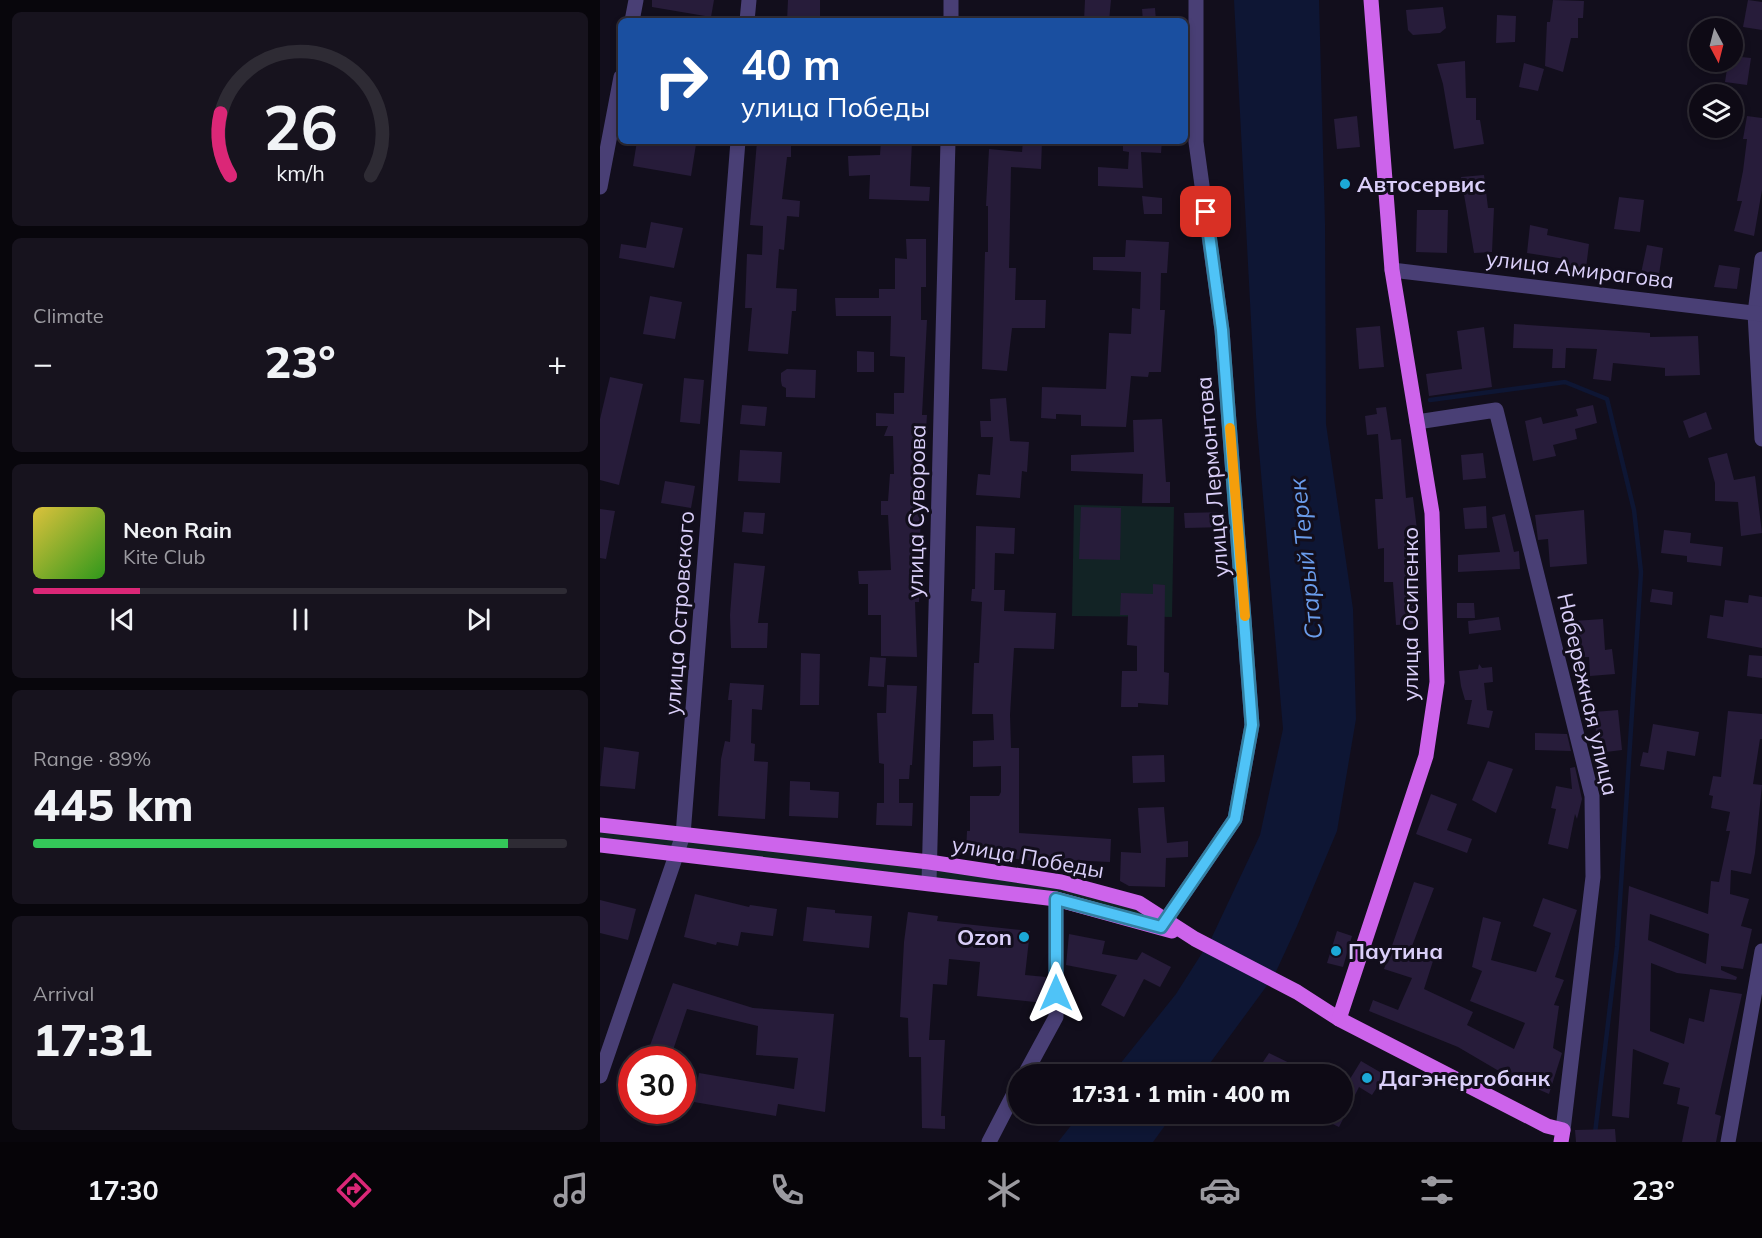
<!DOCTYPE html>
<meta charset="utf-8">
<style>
:root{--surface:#0e0a15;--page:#17131e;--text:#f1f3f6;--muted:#9b9aa0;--line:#2e2b34;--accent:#db2777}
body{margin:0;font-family:Mulish,sans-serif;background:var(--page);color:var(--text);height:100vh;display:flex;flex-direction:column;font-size:22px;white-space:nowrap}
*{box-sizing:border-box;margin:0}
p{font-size:20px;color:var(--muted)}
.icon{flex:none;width:33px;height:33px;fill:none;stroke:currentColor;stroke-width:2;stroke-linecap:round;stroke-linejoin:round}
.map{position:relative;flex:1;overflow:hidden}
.sheet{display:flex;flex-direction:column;gap:12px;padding:12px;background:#08060c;width:600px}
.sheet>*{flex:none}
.hud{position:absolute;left:18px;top:18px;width:570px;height:126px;border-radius:9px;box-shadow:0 3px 9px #0003,0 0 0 2px var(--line);background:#1a4fa0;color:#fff;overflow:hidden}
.needle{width:39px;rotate:173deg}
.buttons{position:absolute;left:1089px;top:18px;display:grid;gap:12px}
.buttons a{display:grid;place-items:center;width:54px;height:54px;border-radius:50%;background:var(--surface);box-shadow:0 3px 9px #0003,0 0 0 2px var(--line);font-size:30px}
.speed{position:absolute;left:18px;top:1046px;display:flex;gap:12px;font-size:30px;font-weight:700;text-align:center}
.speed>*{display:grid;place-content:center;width:78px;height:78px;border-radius:50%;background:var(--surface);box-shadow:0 3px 9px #0003,0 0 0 2px var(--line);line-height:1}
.speed .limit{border:9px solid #d22;background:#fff;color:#111}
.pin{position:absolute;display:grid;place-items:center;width:51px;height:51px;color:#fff;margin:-26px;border-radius:12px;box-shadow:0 3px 9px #0006}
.me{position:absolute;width:66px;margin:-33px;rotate:0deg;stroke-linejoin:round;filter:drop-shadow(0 0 4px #0008)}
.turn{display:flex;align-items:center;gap:21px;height:126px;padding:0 24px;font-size:27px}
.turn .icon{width:78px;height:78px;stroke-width:2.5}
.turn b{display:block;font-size:42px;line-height:51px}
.big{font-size:45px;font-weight:800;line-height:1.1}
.sheet .card{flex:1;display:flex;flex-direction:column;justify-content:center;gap:9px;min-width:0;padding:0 21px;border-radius:9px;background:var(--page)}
.sheet .dial{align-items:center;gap:0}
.dial svg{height:156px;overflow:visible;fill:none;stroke:var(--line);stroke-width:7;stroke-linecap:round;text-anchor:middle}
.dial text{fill:var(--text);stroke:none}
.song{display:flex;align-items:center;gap:18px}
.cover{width:72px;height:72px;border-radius:9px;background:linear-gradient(135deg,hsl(50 70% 55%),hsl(110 70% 35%))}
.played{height:6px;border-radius:3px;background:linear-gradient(90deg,var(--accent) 20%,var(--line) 20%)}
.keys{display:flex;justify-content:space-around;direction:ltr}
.heat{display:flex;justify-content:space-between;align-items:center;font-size:33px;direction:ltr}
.charge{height:9px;border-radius:4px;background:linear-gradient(90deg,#34c759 89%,var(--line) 0)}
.trip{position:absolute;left:408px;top:1064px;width:345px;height:60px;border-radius:30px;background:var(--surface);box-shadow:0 3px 9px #0003,0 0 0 2px var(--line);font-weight:800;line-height:60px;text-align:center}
.dock{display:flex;height:96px;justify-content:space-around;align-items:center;background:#060408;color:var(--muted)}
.dock .icon{width:42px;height:42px}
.dock .current{color:var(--accent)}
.dock b{font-size:27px;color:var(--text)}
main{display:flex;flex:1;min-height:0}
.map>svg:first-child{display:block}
</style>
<main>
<section class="sheet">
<div class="card dial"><svg viewBox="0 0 100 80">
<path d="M14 69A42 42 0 1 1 86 69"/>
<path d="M14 69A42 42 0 0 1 9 37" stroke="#db2777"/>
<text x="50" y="56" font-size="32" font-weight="700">26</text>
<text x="50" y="72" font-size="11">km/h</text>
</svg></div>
<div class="card"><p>Climate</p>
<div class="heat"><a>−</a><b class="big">23°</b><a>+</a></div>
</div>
<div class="card">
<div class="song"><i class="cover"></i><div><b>Neon Rain</b><p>Kite Club</p></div></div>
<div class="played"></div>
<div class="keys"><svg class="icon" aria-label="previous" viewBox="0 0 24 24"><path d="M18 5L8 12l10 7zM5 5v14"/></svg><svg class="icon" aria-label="pause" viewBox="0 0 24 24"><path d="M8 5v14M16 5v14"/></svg><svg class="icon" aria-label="next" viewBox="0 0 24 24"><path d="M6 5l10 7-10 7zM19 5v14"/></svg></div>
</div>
<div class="card"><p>Range · 89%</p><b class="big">445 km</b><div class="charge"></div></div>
<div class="card"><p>Arrival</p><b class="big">17:31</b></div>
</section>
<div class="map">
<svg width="1162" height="1142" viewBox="0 0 1162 1142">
<rect width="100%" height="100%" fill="#120e1c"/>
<!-- green -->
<g fill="#122325">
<path d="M474 505 574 507 572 617 472 616Z"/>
<path d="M0 830 79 840 76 849 0 840Z"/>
<path d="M86 840 325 868V878L83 850Z"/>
<path d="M332 870C398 879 499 883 554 920L332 880Z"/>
</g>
<!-- water -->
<g fill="#0e1634">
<path d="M634 0H719L725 224 726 424 753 609 756 719 737 831 697 926 674 976 602 1074H512L576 994 611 939 660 835 683 729 656 415Z"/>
<path d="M481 1113H574L553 1142H458Z"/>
</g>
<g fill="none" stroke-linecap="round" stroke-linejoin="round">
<!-- stream -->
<path stroke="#0e1634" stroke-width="4.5" d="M830 400 965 382 1007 399 1034 510 1041 572 1017 947 994 1142"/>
</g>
<!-- building -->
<g fill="#271c3a" fill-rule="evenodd">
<path d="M52 0H114L111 17 52 7Z"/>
<path d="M188 0H220V21H187Z"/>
<path d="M485 0H511L509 21H484Z"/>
<path d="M953 0 984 1 983 18H978V38H971L963 72 945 66 947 22H950Z"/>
<path d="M1148 0 1162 2V30L1143 27Z"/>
<path d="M843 7 846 28 840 33 813 35 808 30 806 10Z"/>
<path d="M555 8 556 21H543L542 9Z"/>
<path d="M897 15 916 16 915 42 896 43Z"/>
<path d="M1132 56 1151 58 1147 85 1125 82 1128 62H1132Z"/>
<path d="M865 61 866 98H876V120H880L884 144 854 149 843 84 837 64Z"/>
<path d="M924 63 944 69 938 91 919 87Z"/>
<path d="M757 116 760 147 737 149 734 119Z"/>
<path d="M1147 116 1162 118V190L1154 236 1134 231 1142 201H1137L1143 171 1147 139H1143Z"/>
<path d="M37 141 96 144 91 176 33 166Z"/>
<path d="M157 141H191V157H187L182 199 200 201 199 217 187 216 184 250 179 249 176 288 197 289 196 311H192L188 354 148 351 152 308H145L147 254 162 255 163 226 150 225Z"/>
<path d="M281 141H312L310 186 330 187 329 201 269 199 270 175 249 176 248 156 280 155Z"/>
<path d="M423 141H442L441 169 411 167 409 268H416L415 300H446L445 328H412L407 371 382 369 385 252H388V206H386L389 149 422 152Z"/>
<path d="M523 141H562L561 153 541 152 543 188 498 186V167L528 169 529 152 523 151Z"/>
<path d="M884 175 888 208H894L892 252 874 253 861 177Z"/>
<path d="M542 196 562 198V214H544Z"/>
<path d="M1019 197 1044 200 1040 232 1014 229Z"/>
<path d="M817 210H848L847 253 816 252Z"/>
<path d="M51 222 83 228 74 268 19 258 21 244 46 248Z"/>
<path d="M930 225 948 229 947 235 989 244 986 268 964 265 965 259 927 253Z"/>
<path d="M306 239H326V287H321V320H327L322 415H327L325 444H317V474H320L321 493 319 602H315L317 657 281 656V615H268V584H259L258 571 291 570 288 515H281V501H288L290 474H294L293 436H284L288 426H276V413L294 414V393H304L305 357 290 356 291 316H236L235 298H279V289H295V258L307 259Z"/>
<path d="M526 240 569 242 567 273H561L560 310H565L561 372H549L548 377 531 376 526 427 481 426V415L456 414V419L441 418 442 387 506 389 509 333 531 334 532 308 540 309 541 272 493 270V257H525Z"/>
<path d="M1047 245 1063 248 1058 281 1040 278Z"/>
<path d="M1119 265 1140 268 1137 289 1114 287Z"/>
<path d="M50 296 82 302 75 339 43 334Z"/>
<path d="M914 324 1050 333V337L1098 336 1100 375 1065 376V368L1013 363 1011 381 993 379 997 349 966 348 965 368H952L953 349 913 348Z"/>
<path d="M780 326 784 367 759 369 756 328Z"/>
<path d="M884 327 892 387 829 396 826 374 862 369 857 331Z"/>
<path d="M257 351 274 352V372H257Z"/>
<path d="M187 369 216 370 215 398 186 397V388L182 386 181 381V373Z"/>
<path d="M10 377 43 384 19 485 0 480V419Z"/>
<path d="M84 378 104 380 100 424 80 422Z"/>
<path d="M406 398 410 441 429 442 427 472 422 471 420 498 376 495 378 474 390 475 393 437H381L380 421H391L390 399Z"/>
<path d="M142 405 167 407 165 426 140 424Z"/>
<path d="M993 405 997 423 975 429 977 439 953 445 956 456 933 461 925 421 941 417 943 424 978 416 976 409Z"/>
<path d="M786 407 791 440 801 439 806 498 813 497 819 546 815 547 819 572 817 589H813L817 624 796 625 793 582H784V548L778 549 775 499H783L778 434 767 435 765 416 777 414 776 408Z"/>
<path d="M1106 412 1112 429 1089 438 1083 421Z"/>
<path d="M562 419 566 482H570V503H542L543 474 471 471V455L534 452 533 420Z"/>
<path d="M140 450 182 452 180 483 138 481Z"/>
<path d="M883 453 886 478 863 480 861 455Z"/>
<path d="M1127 453 1134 480 1155 476 1162 533 1141 536 1138 502 1115 501V483L1108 458Z"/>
<path d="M65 481 95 486 91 508 61 503Z"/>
<path d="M886 506 887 528 865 529 863 508Z"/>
<path d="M481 507 521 508 520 560 479 559Z"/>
<path d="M0 509 15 511 6 559 0 558Z"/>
<path d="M984 510 987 564 950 567 948 539 938 540 935 515Z"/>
<path d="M144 512 165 513 163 534 142 532Z"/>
<path d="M626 512 627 527 585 528 584 513Z"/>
<path d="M905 514 914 552 919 551 920 569 858 572V555L900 552 892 517Z"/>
<path d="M376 526 415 528 414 554 395 553 394 590H405L404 611 456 613 454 649 414 648 410 715 411 748H419V833L511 839 510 862 445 859V862L405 858V855L366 853 367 831H370V796H399L401 792V766L373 767V741L394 740 393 714H372L374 663H379L382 602 371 601 372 589H375Z"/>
<path d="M1064 530 1091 533 1090 543 1123 547 1121 566 1087 562V556L1061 553Z"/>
<path d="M134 563 165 566 158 623H168L167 648H131L130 615Z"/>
<path d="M553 584 565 585 564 672 569 673 568 705 538 703V707H521L522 671H537V646L527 645 528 615H520L521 593 553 594Z"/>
<path d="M1052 589 1073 592 1072 605 1050 602Z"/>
<path d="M1149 595 1162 597V648L1107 638 1110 615 1123 617 1125 600 1148 603Z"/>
<path d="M857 603H874L875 618H857Z"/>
<path d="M899 617 901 630 869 634 868 621Z"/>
<path d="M1003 619 1005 650 1012 649 1015 674 990 676 989 657H981L979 642H975L974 621Z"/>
<path d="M201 653 220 654 219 705H200Z"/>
<path d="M1149 655 1162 656V678L1147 676Z"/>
<path d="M270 657 286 658 284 687 268 686Z"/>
<path d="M879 664 882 668 892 667 893 682 884 683 887 710 893 711 889 728 867 724 872 700H865L861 686 859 671 878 669Z"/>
<path d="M130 683 164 685 162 710 152 709 151 743 155 744 154 761 168 762 165 819 118 816 121 759 125 741 130 742 132 700H128Z"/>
<path d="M287 685 317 686 312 765H310L309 779H299V803H313L312 826 276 825 277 803H284V764L279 763 277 713H286Z"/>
<path d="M1018 710 1022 750 998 753 994 712Z"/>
<path d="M1128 711 1162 714V739H1160L1153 784 1162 785 1155 853 1151 874 1131 870 1130 894 1149 899 1141 926 1152 929 1143 969 1121 966V970L1137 977 1136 980 1077 973 1051 963 1050 1031 1084 1044 1089 1018 1104 1022 1110 989 1142 994 1115 1114 1121 1116 1116 1142H1082L1089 1107 1077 1104 1080 1088 1063 1084 1069 1063 1033 1049 1029 1118 1012 1116 1029 886 1108 914 1111 881 1119 882 1130 831H1126L1130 812 1111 808 1113 796 1109 795 1113 776 1121 777ZM1050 914 1109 934 1106 964 1048 940Z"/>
<path d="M1053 724 1099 732 1095 756 1067 751 1064 770 1040 766 1043 752 1048 753Z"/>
<path d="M935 733 967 734 971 751 935 750Z"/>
<path d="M4 747 39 752 35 789 0 786Z"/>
<path d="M564 755 565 782 533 783 532 756Z"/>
<path d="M888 761 913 769 896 813 872 800Z"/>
<path d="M975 767 982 799 977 819 975 814 968 849 948 844 956 809 951 808 956 786 972 789 970 768Z"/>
<path d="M190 781 210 782V790L239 792 238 818 189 816Z"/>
<path d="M831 794 857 804 847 830 872 839 867 853 816 834Z"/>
<path d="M564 807 567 843 588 841V857L566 858 565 887 529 886 520 881 521 852 541 853 538 808Z"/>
<path d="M814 882 834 888 809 954 833 961 824 989 873 1012 867 1025 914 1049 925 1023 870 1001 882 971 872 967 883 917 901 922 891 960 936 972 951 933 933 926 943 898 977 910 955 977 964 980 954 1005 959 1006 953 1048 962 1053 949 1094 904 1074 858 1047 769 1011 773 1000 798 1010 812 978 784 969Z"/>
<path d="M95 894 149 907 150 905 177 909 173 936 141 932 138 946 117 942 116 945 84 937Z"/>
<path d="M0 900 36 909 28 940 0 933Z"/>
<path d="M207 907 235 910V913L272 916 269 948 203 941Z"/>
<path d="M308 912 338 916 337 921 430 931 425 975 446 977 444 1003 377 996 380 962 349 959 347 985 333 984 329 1040H345L341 1116H345V1129L322 1128 321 1057H309L308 1018 300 1017 304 942Z"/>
<path d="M737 931 752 936 743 967 727 963Z"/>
<path d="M469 934 505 941 502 954 537 960 542 952 571 967 560 987 544 979 524 1017 501 1005 517 975 466 965Z"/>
<path d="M73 983 153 1008 234 1014 225 1112 178 1104 176 1116 94 1102 99 1073 194 1089 198 1058 156 1055 158 1026 87 1009 70 1059H45Z"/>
<path d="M669 1053 712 1074H678L663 1062Z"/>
<path d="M761 1061 785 1075 772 1095 759 1087 739 1127 709 1113H742V1092Z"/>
<path d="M1015 1129 1016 1142H976L975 1130Z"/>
</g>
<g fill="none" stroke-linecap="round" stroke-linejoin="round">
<!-- minor -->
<g stroke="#493f75" stroke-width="15">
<path d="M32 21 36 0"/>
<path d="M147 21 149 0"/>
<path d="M351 21V0"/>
<path d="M0 187 21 77"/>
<path d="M1162 259 1155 313 1162 439"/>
<path d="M792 270 1162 314"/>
<path d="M817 422 896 410 992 796 993 877 963 1130"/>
<path d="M329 883 348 141"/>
<path d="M561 927 635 819 652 725 622 330 596 142V0"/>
<path d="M425 1074 456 1017V899"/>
<path d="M0 1076 83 835 138 141"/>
<path d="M389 1142 418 1086"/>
<path d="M1128 1142 1162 951"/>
</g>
<!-- major -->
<g stroke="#cd64eb" stroke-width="15">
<path d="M0 825 329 862 461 882 539 903 595 939 697 992 739 1019 947 1126 963 1130 961 1142"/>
<path d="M0 845 456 899 572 931"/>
<path d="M739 1019 826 756 837 682 832 513 792 270 771 0"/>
</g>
</g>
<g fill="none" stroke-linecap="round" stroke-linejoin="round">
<!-- route casing -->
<g stroke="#337fa1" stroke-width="15">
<path id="route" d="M456 993V899L561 927 635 819 652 725 622 330 606 212"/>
</g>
<!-- route -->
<use href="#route" stroke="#4fc3f7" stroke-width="10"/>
<!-- slow -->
<path stroke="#f59e0b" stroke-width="10" d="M630 428 645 616"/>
</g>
<!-- markers -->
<g fill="#1ca8d7" stroke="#120e1c" stroke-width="2">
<circle cx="745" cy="184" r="6"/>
<circle cx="424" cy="937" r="6"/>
<circle cx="736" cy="951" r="6"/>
<circle cx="767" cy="1078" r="6"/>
</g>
<g text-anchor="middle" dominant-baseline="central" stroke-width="6" stroke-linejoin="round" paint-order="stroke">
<!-- poi labels -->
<g font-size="22" font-weight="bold" fill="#dacff9" stroke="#120e1c" text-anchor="start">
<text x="757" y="184">Автосервис</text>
<text x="412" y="937" text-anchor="end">Ozon</text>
<text x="748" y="951">Паутина</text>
<text x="779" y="1078">Дагэнергобанк</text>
</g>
<!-- street labels -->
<g font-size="22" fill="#dacff9" stroke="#120e1c">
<text transform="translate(980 269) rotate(7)">улица Амирагова</text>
<text transform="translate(612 477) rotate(-95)">улица Лермонтова</text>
<text transform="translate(316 511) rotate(-89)">улица Суворова</text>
<text transform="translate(79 613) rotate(-86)">улица Островского</text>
<text transform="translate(810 614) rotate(-90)">улица Осипенко</text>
<text transform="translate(988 694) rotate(77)">Набережная улица</text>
<text transform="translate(428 857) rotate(10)">улица Победы</text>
</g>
<!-- water labels -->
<g font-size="24" font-style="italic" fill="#6a9ceb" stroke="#120e1c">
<text transform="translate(705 559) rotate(-96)">Старый Терек</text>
</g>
</g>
</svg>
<div class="buttons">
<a><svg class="needle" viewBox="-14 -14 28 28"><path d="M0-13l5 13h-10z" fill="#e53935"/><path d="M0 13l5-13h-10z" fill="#9b9aa0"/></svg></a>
<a><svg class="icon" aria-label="layers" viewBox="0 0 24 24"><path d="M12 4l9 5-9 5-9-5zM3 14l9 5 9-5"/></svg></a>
</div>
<div class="speed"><div class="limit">30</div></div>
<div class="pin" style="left:606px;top:212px;background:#d93025"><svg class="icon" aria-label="arrive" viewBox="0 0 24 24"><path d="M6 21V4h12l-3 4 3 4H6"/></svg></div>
<svg class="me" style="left:456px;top:993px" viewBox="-20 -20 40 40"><path d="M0-17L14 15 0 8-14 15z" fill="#4fc3f7" stroke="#fff" stroke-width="4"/></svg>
<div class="trip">17:31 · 1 min · 400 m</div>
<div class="hud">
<div class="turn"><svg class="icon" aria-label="right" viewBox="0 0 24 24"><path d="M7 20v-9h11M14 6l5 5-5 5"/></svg><div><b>40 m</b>улица Победы</div></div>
</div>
</div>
</main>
<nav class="dock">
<b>17:30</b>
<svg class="icon current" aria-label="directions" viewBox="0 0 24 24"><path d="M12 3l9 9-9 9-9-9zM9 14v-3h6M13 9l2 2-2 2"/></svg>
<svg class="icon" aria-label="music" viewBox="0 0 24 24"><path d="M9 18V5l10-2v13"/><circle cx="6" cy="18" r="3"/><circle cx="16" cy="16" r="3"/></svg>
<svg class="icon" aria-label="phone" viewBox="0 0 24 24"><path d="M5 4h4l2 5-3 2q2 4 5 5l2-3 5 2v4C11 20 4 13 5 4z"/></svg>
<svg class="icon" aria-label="climate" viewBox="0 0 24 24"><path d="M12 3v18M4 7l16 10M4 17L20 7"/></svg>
<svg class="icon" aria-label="car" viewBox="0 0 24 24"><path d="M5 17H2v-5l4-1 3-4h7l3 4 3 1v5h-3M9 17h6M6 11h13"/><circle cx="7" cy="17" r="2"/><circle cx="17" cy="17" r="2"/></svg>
<svg class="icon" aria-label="filters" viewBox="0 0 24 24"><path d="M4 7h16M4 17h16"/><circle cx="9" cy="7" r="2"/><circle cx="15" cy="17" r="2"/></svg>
<b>23°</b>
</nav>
